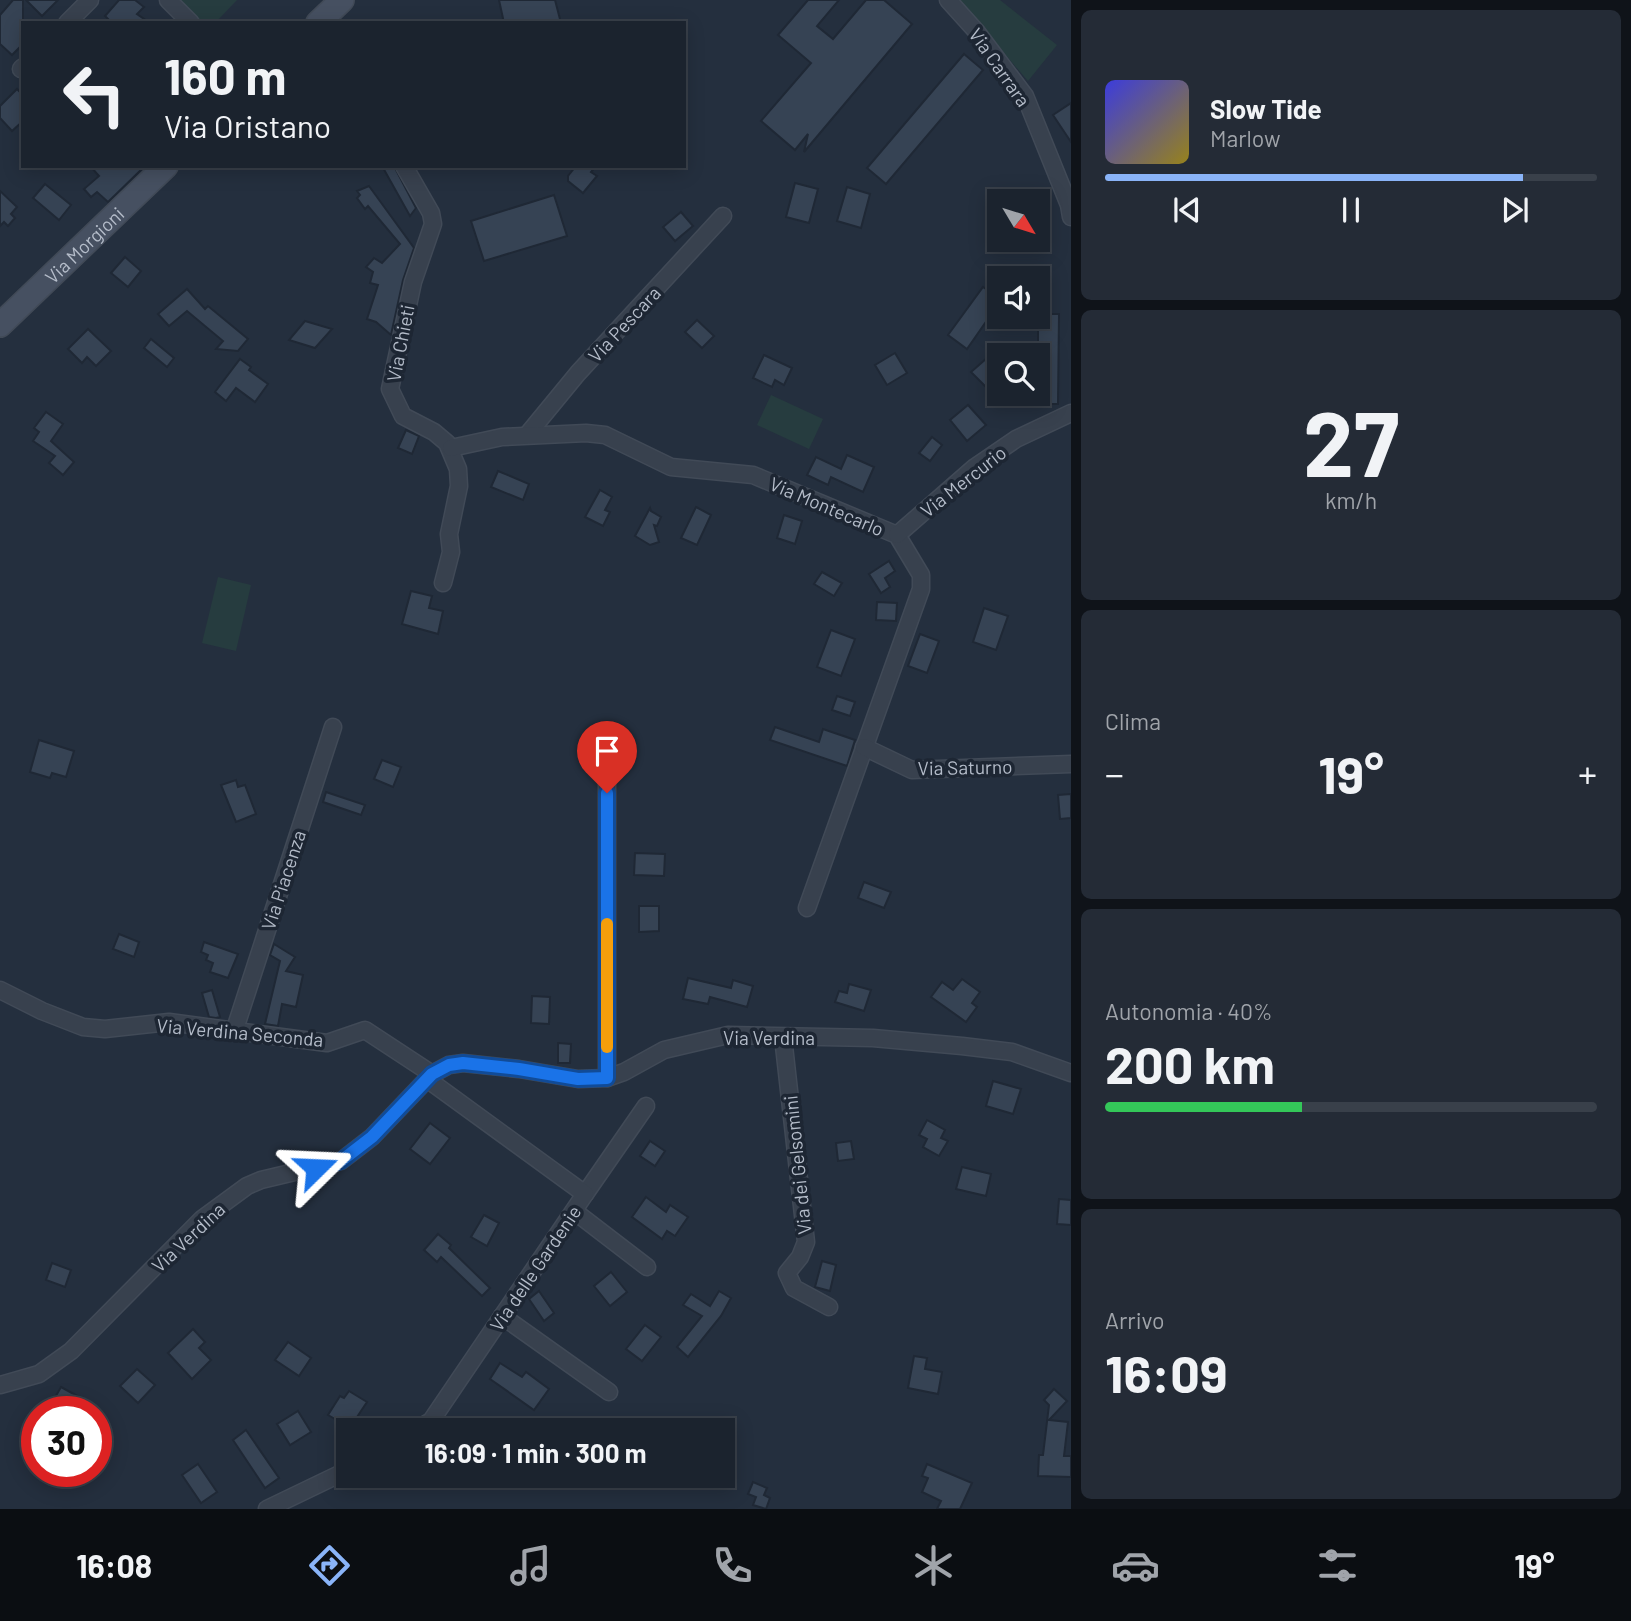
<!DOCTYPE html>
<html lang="it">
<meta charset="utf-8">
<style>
:root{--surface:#1b232e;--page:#242b36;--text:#f1f3f6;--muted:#a0a4aa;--line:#39404a;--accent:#8ab4f8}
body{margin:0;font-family:Barlow,sans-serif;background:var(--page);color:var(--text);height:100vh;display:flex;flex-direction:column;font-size:26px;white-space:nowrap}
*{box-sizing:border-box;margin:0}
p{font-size:23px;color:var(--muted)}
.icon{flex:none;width:38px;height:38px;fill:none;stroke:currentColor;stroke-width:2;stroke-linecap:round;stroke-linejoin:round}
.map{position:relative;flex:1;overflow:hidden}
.panel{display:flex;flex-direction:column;gap:10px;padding:10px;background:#0f1319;width:560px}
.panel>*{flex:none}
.hud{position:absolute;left:21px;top:21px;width:665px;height:147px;border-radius:0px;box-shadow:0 4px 18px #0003,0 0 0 2px var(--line);background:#1b232e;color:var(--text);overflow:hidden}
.needle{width:46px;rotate:128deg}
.fabs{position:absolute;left:987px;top:189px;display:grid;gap:14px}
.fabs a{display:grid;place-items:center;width:63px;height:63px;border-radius:0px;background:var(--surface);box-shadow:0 4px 18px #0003,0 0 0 2px var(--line);font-size:35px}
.speed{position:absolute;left:21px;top:1396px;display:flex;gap:14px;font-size:35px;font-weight:700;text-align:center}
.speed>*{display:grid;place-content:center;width:91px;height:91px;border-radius:50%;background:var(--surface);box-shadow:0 4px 18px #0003,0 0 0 2px var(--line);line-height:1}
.speed .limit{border:10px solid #d22;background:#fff;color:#111}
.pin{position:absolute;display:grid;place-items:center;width:60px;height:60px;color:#fff;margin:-72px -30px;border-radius:50% 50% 50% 0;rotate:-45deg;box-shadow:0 0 7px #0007}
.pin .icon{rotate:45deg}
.me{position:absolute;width:77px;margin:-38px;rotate:69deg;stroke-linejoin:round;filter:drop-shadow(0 0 5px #0008)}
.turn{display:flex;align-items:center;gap:24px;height:147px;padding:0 28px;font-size:32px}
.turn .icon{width:91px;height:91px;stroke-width:2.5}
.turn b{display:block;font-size:49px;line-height:60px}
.big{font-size:52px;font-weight:700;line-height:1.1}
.panel .widget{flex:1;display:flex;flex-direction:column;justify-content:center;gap:10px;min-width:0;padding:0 24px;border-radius:10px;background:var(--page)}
.panel .dial{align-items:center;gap:0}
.dial b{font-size:91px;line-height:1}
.song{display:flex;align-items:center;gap:21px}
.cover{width:84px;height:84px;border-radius:10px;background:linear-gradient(135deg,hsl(240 70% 55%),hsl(50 70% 35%))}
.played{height:7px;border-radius:4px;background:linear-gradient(90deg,var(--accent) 85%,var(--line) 85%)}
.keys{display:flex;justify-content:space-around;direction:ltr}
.heat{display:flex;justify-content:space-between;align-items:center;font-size:38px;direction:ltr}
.charge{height:10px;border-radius:5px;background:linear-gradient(90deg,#34c759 40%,var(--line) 0)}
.trip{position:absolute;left:336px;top:1418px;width:399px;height:70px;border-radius:0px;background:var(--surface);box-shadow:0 4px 18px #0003,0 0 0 2px var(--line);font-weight:700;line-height:70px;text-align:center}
.tabs{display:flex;height:112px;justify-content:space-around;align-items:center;background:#0b0e12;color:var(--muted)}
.tabs .icon{width:49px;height:49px}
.tabs .active{color:var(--accent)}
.tabs b{font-size:32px;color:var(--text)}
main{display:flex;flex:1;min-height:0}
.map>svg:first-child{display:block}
</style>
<main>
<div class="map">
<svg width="1071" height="1509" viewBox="0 0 1071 1509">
<rect width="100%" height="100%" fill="#242f3e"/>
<!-- grass -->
<g fill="#263c3f">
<path d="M180 0H237L215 23H203Z"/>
<path d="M958 0H1000L1057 45 1028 81Z"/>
<path d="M771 395 823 419 809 449 757 425Z"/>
<path d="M218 577 251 585 236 651 202 643Z"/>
</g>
<!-- building -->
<g fill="#364354" stroke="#1f2835" stroke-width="2">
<path d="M13 0H23V44L12 55 0 44V15Z"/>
<path d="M26 0H58L42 16Z"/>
<path d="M119 0H135L144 7 137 14 150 23H112L105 16Z"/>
<path d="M499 0H555L561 23H504Z"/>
<path d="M808 0H839L817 26 833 39 866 0H884L912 24 804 152 808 134 795 150 761 121 811 63 778 35Z"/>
<path d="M964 54 983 70 886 184 867 168Z"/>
<path d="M17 89 23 95V121L12 131 0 118V106Z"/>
<path d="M1071 103V142L1053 115Z"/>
<path d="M90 166H145L108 202 97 192 91 197 84 189 99 176Z"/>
<path d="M382 166H394L416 208 410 216Z"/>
<path d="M576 166H596L591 172 597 176 583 193 568 181V176Z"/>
<path d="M795 183 818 189 809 223 786 217Z"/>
<path d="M45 184 71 205 59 220 33 198Z"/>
<path d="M369 186 414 248 403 280 391 335 376 322 367 319 378 285 370 283 373 272 366 267 374 258 382 263 400 244 368 206 365 209 357 198 360 195 357 191Z"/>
<path d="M847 187 870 194 861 228 837 221Z"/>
<path d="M0 191 17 207 11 214 15 218 8 226 4 222 0 226Z"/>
<path d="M554 195 567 236 484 261 471 221Z"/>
<path d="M681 212 693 226 675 241 663 227Z"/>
<path d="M125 257 141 271 128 287 111 273Z"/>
<path d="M983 287 999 298V303L967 349 948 335Z"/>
<path d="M187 289 205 309 208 306 248 339 238 351 216 349 223 341 187 311 169 326 158 314Z"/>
<path d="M1038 314H1059L1058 404H1038Z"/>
<path d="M697 320 714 336 702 348 685 332Z"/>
<path d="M305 321 332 329 315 348 289 340Z"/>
<path d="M88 329 111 351 96 366 87 357 82 363 68 349Z"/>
<path d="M151 339 174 358 167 367 144 348Z"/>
<path d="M895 353 907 373 887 385 875 365Z"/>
<path d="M764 355 792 368 784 385 775 380 772 387 753 378Z"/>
<path d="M987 358 999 371V386L992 393 971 372Z"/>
<path d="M240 359 251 367 249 370 268 384 255 402 236 388 226 401 215 392Z"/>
<path d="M968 405 986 425 967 441 950 420Z"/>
<path d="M46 412 63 424 51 441 74 462 63 475 49 463 55 456 33 441 39 432 34 428Z"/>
<path d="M406 430 419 436 412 454 398 448Z"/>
<path d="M932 437 942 445 930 461 919 453Z"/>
<path d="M847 455 874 467 863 492 831 477 828 485 807 475 816 457 841 469Z"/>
<path d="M498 471 529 484 523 500 491 487Z"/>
<path d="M600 490 612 497 605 510 610 512 603 526 585 517Z"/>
<path d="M696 507 711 515 697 545 681 538Z"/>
<path d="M650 508 651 511 661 517 657 526 654 525 659 542 650 545 635 536Z"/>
<path d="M784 515 802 521 795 544 777 538Z"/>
<path d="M889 561 895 571 885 578 890 587 881 593 869 574Z"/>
<path d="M822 572 842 583 834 596 814 584Z"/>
<path d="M411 591 432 596 429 608 443 611 438 634 402 624Z"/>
<path d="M877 602 897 603 896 621 876 620Z"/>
<path d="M984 608 1008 616 996 650 973 642Z"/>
<path d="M831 630 855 639 841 676 817 667Z"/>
<path d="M920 634 939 641 927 673 908 666Z"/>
<path d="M837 696 855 702 850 716 832 710Z"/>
<path d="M775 727 819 742 823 729 855 740 847 766 770 740Z"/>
<path d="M39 740 74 751 66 777 52 773 50 778 30 772Z"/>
<path d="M382 760 401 767 393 787 374 779Z"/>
<path d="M236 780 238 787 245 785 256 814 236 822 221 785Z"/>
<path d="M326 792 365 805 361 815 323 802Z"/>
<path d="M1071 794V818L1060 819 1058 795Z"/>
<path d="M635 853 665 854 664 876 634 875Z"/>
<path d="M864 882 891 892 884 908 858 898Z"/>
<path d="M639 906H659V931L639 932Z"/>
<path d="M119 934 139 942 134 957 113 949Z"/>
<path d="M204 942 238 954 228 978 210 972 213 963 206 960 208 955 201 952Z"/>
<path d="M274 944 295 957 286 971 303 975 296 1007 282 1004 278 1026 265 1024 280 961 270 955Z"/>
<path d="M688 978 731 988 733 980 753 986 747 1007 710 997 708 1004 683 999Z"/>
<path d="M962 979 980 992 972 1003 977 1007 966 1022 931 997 942 982 953 990Z"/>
<path d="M849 984 871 990 864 1011 835 1002 839 991 847 993Z"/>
<path d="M212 990 220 1017 216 1018 209 1017 202 993Z"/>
<path d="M532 996 550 997 549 1024 531 1023Z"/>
<path d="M558 1043 571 1044 570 1063H558Z"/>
<path d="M993 1081 1021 1089 1013 1114 986 1106Z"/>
<path d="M927 1120 945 1130 941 1138 948 1141 939 1156 923 1147 927 1139 919 1135Z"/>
<path d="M430 1123 450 1138 430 1164 410 1149Z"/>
<path d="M650 1141 665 1151 655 1166 640 1156Z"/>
<path d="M851 1141 854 1159 838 1161 836 1143Z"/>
<path d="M962 1167 991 1174 986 1196 956 1189Z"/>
<path d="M646 1197 666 1212 670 1205 688 1217 675 1236 667 1231 662 1239 632 1217Z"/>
<path d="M1059 1199 1071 1200V1225L1057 1224Z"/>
<path d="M484 1215 499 1223 487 1246 471 1237Z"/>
<path d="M438 1234 451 1245 449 1248 490 1288 482 1296 441 1257 437 1262 424 1250Z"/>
<path d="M822 1261 836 1265 830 1291 815 1287Z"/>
<path d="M52 1263 71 1270 65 1287 46 1280Z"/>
<path d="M611 1272 627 1292 610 1306 594 1286Z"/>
<path d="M539 1291 554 1313 544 1321 529 1299Z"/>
<path d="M719 1291 731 1298 721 1316 688 1357 677 1347 702 1316 683 1305 691 1294 710 1306Z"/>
<path d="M645 1325 661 1337 642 1361 626 1349Z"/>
<path d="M193 1329 205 1342 199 1348 211 1360 192 1379 168 1353Z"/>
<path d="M288 1342 311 1358 299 1376 275 1360Z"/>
<path d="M914 1356 927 1358 925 1369 942 1372 938 1394 908 1388Z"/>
<path d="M500 1363 522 1377 526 1372 549 1389 534 1410 490 1379Z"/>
<path d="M137 1369 155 1385 138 1403 120 1386Z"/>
<path d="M61 1387 81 1398 74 1412H57L61 1405 53 1401Z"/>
<path d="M1054 1389 1067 1401 1049 1420 1068 1422 1064 1456H1071V1477L1038 1476 1039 1455H1043L1049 1405 1044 1400Z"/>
<path d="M349 1391 367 1402 357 1417 361 1419 354 1430 328 1415 340 1396 344 1398Z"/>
<path d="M298 1411 311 1432 290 1445 277 1424Z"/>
<path d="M246 1430 279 1478 265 1488 233 1440Z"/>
<path d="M198 1464 217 1492 201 1503 182 1475Z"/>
<path d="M927 1464 972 1483 960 1509H937L941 1501 922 1492 928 1478 922 1476Z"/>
<path d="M753 1482 767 1488 764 1495 770 1498 766 1509 753 1505 756 1497 748 1494Z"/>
</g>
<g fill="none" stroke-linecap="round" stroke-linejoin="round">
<!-- minor casing -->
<g stroke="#414a57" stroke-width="19">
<g id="minor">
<path d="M168 0 191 23"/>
<path d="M948 0 976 31 1025 96 1069 205 1071 217"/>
<path d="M67 23 90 0"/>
<path d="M21 69 23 67"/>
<path d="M404 166 431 213 433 224 413 282 390 389 403 416 434 432 447 443 458 469 459 486 449 534 451 552 443 583"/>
<path d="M527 435 578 373 723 216"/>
<path d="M451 448 502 437 586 433 605 435 671 467 753 475 897 535 921 575V589L807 908"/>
<path d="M897 535 975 467 1016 439 1071 413"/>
<path d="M864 747 912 770 1071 764"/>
<path d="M607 767V1078"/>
<path d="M0 990 42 1011 83 1027 105 1029 169 1022 327 1043 365 1030 432 1074"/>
<path d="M234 1032 333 727"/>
<path d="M783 1037 806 1242 800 1257 787 1273 794 1288 829 1307"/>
<path d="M585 1194 646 1106"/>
<path d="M574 1211 647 1267"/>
<path d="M502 1316 609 1392"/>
<path d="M0 1385 39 1374 71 1351 202 1219 247 1186 261 1180 341 1161 372 1137 432 1074 449 1065 463 1063 519 1069 578 1079 607 1078 624 1072 664 1050 728 1035 873 1038 962 1046 1012 1052 1071 1073"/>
<path d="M416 1430 431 1421 585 1194 427 1079"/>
<path d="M267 1509 348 1470"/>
</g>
</g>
<!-- secondary casing -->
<g stroke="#414a57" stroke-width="26">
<g id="secondary">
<path d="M318 23 342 0"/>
<path id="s1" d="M0 325 166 166"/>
</g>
</g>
<!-- minor -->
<use href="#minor" stroke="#38414e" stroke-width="16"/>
<!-- secondary -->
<use href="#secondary" stroke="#465061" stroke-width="23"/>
</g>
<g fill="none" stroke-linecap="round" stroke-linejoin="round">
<!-- route casing -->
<g stroke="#114b97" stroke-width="18">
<path id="route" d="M316 1168 341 1161 372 1137 432 1074 449 1065 463 1063 519 1069 578 1079 607 1078V793"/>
</g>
<!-- route -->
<use href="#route" stroke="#1a73e8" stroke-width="12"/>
<!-- slow -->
<path stroke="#f59e0b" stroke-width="12" d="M607 924V1047"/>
</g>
<g text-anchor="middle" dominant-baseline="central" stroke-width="7" stroke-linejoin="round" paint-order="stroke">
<!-- street labels -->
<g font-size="19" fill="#b4bcc9" stroke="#1d2633">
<text transform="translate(1000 67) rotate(55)">Via Carrara</text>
<text stroke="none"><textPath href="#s1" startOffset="116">Via Morgioni</textPath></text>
<text transform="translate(624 324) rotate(-47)">Via Pescara</text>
<text transform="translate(400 343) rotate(-79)">Via Chieti</text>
<text transform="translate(963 481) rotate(-38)">Via Mercurio</text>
<text transform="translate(827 506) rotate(23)">Via Montecarlo</text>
<text transform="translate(965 767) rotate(-1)">Via Saturno</text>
<text transform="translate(283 880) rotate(-72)">Via Piacenza</text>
<text transform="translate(240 1032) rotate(5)">Via Verdina Seconda</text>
<text x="769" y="1037">Via Verdina</text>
<text transform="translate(797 1165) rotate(-96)">Via dei Gelsomini</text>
<text transform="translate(188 1237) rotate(-43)">Via Verdina</text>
<text transform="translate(535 1268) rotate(-56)">Via delle Gardenie</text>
</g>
</g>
</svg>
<div class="fabs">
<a><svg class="needle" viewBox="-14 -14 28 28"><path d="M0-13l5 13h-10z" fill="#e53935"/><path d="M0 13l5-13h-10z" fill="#a0a4aa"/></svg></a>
<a><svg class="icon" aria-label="sound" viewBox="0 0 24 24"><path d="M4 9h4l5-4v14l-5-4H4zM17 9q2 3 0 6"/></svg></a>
<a><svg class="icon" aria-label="search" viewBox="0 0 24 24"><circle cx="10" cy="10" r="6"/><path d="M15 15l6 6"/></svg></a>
</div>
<div class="speed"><div class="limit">30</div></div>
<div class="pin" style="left:607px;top:793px;background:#d93025"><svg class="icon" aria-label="arrive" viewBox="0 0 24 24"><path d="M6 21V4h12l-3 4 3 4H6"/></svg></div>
<svg class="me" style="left:316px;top:1168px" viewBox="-20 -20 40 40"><path d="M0-17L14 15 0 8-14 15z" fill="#1a73e8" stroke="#fff" stroke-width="4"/></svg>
<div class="trip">16:09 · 1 min · 300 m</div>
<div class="hud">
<div class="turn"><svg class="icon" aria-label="left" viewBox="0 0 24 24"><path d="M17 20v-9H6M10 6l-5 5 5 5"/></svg><div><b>160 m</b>Via Oristano</div></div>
</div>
</div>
<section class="panel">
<div class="widget">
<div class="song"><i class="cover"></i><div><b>Slow Tide</b><p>Marlow</p></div></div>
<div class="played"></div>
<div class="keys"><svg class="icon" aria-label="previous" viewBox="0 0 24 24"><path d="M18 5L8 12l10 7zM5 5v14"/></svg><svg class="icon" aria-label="pause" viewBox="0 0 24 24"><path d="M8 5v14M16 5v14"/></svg><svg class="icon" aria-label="next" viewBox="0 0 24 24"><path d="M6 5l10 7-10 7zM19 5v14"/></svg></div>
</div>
<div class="widget dial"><b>27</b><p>km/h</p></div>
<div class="widget"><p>Clima</p>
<div class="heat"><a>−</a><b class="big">19°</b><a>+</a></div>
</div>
<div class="widget"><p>Autonomia · 40%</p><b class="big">200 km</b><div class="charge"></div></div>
<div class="widget"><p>Arrivo</p><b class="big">16:09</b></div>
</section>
</main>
<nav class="tabs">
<b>16:08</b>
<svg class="icon active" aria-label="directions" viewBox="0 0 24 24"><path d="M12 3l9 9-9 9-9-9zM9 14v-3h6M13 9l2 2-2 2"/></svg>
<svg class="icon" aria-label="music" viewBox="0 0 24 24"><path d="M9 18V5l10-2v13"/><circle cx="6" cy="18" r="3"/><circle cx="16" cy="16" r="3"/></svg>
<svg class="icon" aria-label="phone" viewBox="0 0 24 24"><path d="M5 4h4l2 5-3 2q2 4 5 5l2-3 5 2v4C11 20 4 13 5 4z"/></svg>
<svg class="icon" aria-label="climate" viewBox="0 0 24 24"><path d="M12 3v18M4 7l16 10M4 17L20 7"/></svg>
<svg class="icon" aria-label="car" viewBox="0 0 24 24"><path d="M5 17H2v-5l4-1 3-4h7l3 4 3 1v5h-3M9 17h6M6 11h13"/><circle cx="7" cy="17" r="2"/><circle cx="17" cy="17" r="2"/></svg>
<svg class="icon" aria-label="filters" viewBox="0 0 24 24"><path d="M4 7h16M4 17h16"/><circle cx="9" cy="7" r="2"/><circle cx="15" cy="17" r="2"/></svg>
<b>19°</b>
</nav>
